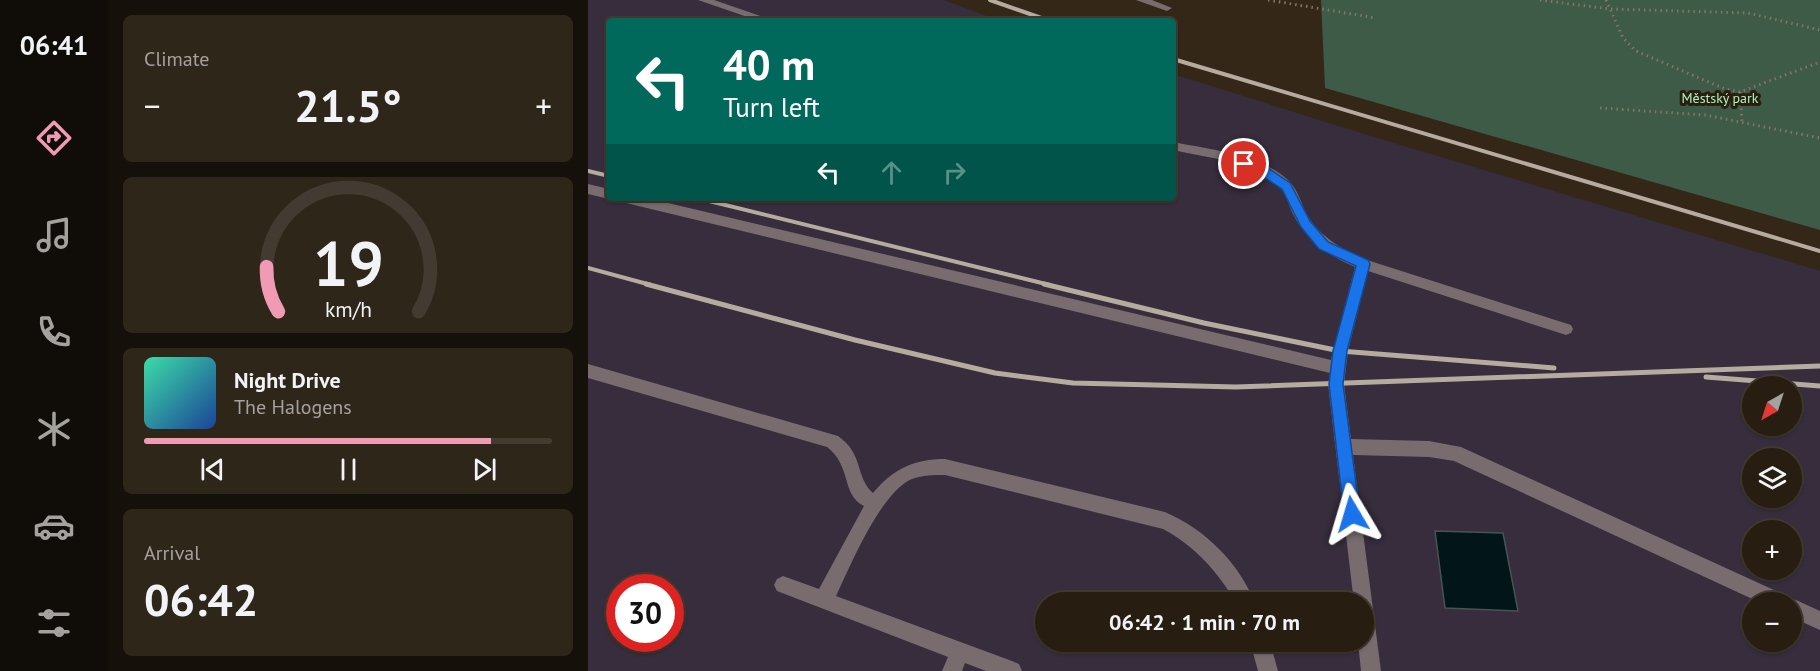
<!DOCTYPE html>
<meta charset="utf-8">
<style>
:root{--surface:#271d11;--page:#2f261a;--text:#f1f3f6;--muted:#a4a29f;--line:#433b31;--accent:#f19ab3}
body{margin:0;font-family:"PT Sans",sans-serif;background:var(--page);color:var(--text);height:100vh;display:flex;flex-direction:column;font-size:22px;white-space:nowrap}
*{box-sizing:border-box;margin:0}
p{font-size:20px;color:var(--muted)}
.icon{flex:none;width:33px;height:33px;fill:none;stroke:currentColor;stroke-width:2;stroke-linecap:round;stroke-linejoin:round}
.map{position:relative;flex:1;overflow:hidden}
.sheet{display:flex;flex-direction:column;gap:15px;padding:15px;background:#151009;width:480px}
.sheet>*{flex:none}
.hud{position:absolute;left:18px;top:18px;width:570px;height:183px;border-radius:6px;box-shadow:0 2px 4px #0004,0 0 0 2px var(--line);background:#00695c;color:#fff;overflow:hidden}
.needle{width:39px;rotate:219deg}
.controls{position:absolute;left:1154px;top:376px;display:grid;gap:12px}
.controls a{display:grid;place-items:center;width:60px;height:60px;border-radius:50%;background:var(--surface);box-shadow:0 2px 4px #0004,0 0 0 2px var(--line);font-size:30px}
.speed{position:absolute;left:18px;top:574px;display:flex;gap:12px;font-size:30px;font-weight:700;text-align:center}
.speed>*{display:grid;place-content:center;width:78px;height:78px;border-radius:50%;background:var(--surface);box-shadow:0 2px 4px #0004,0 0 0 2px var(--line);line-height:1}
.speed .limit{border:9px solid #d22;background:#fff;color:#111}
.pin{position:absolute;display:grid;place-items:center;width:51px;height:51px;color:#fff;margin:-26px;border:3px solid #fff;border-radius:50%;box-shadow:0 2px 6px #0007}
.me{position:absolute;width:66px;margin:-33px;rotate:353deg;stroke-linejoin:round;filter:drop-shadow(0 0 4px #0008)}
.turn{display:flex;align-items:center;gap:21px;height:126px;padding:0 18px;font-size:27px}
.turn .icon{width:78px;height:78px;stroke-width:2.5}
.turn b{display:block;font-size:42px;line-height:51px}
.lanes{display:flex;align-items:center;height:57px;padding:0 18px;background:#0003;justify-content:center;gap:30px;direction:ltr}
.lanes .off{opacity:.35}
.big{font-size:45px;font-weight:700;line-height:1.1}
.sheet .card{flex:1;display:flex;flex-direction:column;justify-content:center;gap:9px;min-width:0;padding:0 21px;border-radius:9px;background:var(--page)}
.sheet .dial{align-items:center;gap:0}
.dial svg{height:156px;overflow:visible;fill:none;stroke:var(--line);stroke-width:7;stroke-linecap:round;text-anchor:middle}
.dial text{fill:var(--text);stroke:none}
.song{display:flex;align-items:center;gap:18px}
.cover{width:72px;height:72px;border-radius:9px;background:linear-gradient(135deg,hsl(160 70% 55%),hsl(220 70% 35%))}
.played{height:6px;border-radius:3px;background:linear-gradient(90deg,var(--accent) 85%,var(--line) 85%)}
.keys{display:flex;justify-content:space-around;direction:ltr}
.heat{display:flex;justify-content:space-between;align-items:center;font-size:33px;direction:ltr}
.trip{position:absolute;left:447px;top:592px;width:339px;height:60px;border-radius:30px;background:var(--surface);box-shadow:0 2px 4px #0004,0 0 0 2px var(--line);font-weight:700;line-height:60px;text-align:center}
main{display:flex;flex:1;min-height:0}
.dock{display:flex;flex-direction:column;width:108px;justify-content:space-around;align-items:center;background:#100c07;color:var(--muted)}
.dock .icon{width:42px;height:42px}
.dock .active{color:var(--accent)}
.dock b{font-size:27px;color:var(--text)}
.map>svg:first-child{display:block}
</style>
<main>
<nav class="dock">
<b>06:41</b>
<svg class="icon active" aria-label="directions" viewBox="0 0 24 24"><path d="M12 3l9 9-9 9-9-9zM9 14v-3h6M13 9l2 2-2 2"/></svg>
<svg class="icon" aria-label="music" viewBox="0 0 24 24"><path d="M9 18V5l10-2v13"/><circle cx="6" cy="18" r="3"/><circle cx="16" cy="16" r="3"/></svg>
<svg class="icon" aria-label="phone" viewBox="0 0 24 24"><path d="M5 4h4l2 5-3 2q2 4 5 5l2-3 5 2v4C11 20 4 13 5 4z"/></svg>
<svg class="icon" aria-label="climate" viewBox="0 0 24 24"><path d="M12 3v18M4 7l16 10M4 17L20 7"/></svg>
<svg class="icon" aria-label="car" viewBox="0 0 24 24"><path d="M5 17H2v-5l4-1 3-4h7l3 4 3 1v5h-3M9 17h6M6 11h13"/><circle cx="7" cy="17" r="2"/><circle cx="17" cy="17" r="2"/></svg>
<svg class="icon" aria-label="filters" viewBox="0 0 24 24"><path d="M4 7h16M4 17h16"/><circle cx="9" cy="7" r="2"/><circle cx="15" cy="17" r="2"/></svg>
</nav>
<section class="sheet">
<div class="card"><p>Climate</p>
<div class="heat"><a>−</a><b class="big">21.5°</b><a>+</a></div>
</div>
<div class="card dial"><svg viewBox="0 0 100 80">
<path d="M14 69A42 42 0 1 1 86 69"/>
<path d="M14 69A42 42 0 0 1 8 46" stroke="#f19ab3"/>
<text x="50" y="56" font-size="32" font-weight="700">19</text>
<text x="50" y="72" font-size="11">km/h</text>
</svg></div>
<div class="card">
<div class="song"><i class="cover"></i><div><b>Night Drive</b><p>The Halogens</p></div></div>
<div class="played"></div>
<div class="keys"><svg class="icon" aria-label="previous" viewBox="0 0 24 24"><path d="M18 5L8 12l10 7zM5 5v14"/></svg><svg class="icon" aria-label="pause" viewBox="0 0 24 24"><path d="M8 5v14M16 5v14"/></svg><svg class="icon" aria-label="next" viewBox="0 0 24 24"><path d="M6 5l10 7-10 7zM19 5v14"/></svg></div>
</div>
<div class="card"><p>Arrival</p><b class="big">06:42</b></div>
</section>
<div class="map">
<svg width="1232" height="671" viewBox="0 0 1232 671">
<rect width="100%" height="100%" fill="#342717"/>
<!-- industrial -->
<path fill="#372d3c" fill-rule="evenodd" d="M0 0H356L412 21H21V198H585V74L773 133 1232 271V671H0ZM1164 387H1203V426H1164ZM1164 459H1203V498H1164ZM1164 531H1203V570H1164ZM32 588H82V639H32ZM458 603H776V642H458ZM1164 603H1203V642H1164Z"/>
<!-- green -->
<path fill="#3d5b46" d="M733 0H1232V230L737 88Z"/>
<!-- water -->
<path fill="#021518" stroke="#495352" stroke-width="1.5" d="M847 531 915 533 930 611 857 608Z"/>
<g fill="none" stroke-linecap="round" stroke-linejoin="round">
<!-- path -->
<g stroke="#817668" stroke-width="3" stroke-dasharray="1.5 4" stroke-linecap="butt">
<path d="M680 0 788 18"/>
<path d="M952 0 1022 9 1160 13 1232 30"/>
<path d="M1018 0 1035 38 1048 51 1137 89 1152 92 1232 62"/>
<path d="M1152 92 1154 121"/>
<path d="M1012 108 1117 115 1232 138"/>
</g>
<!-- minor -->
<g fill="#786c6e" fill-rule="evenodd">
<path d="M110 0H126L187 21H171Z"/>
<path d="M548 0H564L584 8 579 11Z"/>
<path d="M585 142C620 149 675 155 701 181 710 190 713 203 718 213 731 237 755 250 779 260L983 325 985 329 983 333 978 335 780 271 760 351 756 384 763 439 841 441 873 447 1232 611V630L1203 617V603H1173L866 461 841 457 765 455 793 671H773L770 642H776V603H766L740 384 742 373 38 203 31 198H59L743 360 767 267C741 256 718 241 705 214 701 206 699 196 693 189 668 161 619 158 585 150Z"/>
<path d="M0 184 21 189V198H24L21 199 0 194Z"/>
<path d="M0 364 250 436C276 454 267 477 285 493 305 469 326 459 357 459L577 512C617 529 651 563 667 603H648C630 572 607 546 575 529L357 475C347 475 334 475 324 479 292 493 263 565 248 596L424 661 431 664 434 671H398L377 663 374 671H354L360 657 189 591 186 585 189 579 195 576 231 589 276 506C253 495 264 466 239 447L0 378Z"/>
<path d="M662 642H682L690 671H670Z"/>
</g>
<!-- rail-far1 -->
<g stroke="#b5ab9f" stroke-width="4">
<path d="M402 0 462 21"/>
<path d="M585 59 1232 251"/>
<path d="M0 171 21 176"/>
<path d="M109 198 462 285"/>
<path d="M0 268 63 285"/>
</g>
<!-- rail -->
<g stroke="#b5ab9f" stroke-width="5">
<path d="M58 284 267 340 407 373 485 383 648 387 1232 366"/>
<path d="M456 284 616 323 752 351 966 368"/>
<path d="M1118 377 1232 386"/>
</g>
</g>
<!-- route -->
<path fill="#1a73e8" stroke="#114b97" stroke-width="1.5" d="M656 159 680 168 702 183 722 221 740 242 780 260 782 264 759 351 755 384 772 514 770 519 764 522 759 519 756 514 741 384 745 351 768 266 731 249 713 227 694 189 671 174 651 166V161Z"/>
<g text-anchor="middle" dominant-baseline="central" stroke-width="6" stroke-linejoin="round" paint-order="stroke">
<!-- far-park labels -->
<g font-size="14" fill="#aaf3c0" stroke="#2a1e0d">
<text x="1132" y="98">Městský park</text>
</g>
</g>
</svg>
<div class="controls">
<a><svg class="needle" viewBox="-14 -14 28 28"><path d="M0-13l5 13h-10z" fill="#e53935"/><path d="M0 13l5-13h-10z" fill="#a4a29f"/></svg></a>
<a><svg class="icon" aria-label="layers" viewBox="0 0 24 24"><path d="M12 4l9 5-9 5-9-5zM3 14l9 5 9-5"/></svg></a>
<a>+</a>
<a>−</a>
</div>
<div class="speed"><div class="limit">30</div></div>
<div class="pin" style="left:656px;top:164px;background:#d93025"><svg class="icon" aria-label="arrive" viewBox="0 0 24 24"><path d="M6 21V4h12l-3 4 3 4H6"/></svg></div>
<svg class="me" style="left:764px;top:514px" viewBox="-20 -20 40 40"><path d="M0-17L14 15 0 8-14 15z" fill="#1a73e8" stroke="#fff" stroke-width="4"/></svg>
<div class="trip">06:42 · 1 min · 70 m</div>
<div class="hud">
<div class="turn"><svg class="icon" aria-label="left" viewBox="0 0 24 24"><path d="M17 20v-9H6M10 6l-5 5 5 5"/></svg><div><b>40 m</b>Turn left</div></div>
<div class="lanes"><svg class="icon" aria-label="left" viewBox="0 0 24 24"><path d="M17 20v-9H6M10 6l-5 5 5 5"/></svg><svg class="icon off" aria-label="ahead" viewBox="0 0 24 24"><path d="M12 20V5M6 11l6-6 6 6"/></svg><svg class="icon off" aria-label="right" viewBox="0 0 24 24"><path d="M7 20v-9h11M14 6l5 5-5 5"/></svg></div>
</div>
</div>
</main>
